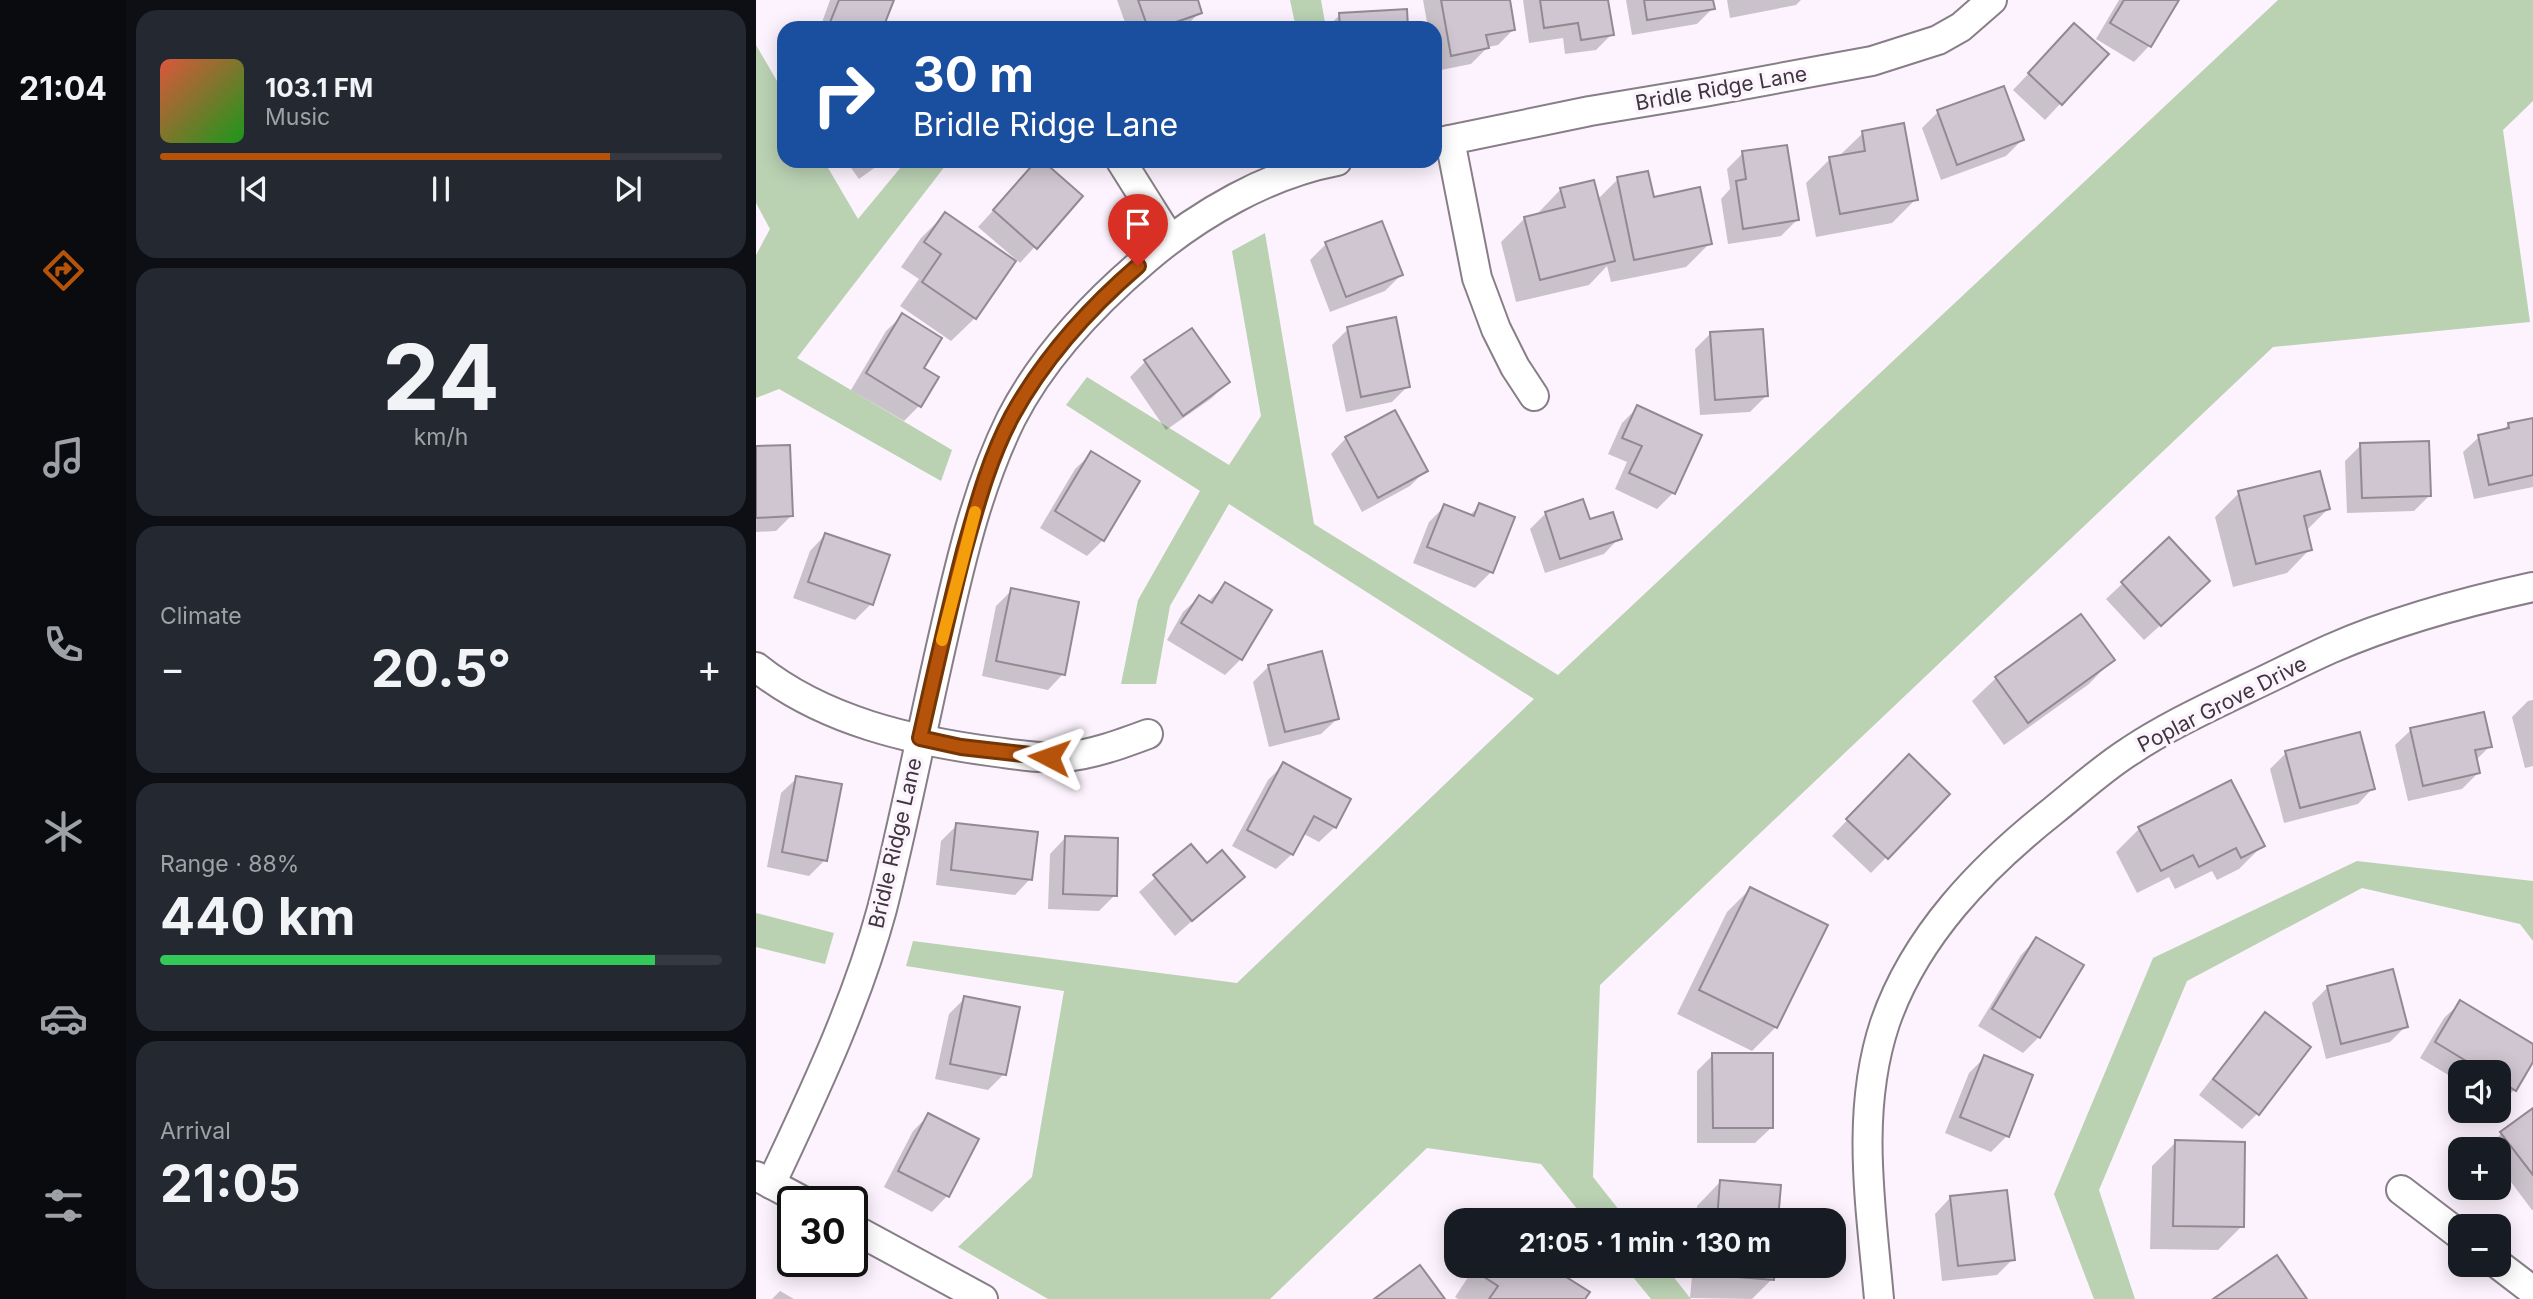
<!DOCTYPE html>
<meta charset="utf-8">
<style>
:root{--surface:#171b24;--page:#242831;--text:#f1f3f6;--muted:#9ea1a6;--line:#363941;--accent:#b45309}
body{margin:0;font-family:Inter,sans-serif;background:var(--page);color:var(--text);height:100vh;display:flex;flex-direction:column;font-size:26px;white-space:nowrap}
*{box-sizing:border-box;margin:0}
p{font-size:23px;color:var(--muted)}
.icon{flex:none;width:38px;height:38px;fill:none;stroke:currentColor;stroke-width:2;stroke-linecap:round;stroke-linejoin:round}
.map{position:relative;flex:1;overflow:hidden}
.drawer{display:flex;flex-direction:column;gap:10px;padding:10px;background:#0d0f14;width:630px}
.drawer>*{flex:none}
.guide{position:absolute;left:21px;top:21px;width:665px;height:147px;border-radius:21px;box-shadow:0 4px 18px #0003;background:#1a4fa0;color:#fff;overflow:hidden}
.buttons{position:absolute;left:1692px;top:1060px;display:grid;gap:14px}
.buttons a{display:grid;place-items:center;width:63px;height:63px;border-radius:14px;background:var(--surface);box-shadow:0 4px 18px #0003;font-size:35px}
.speed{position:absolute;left:21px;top:1186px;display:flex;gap:14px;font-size:35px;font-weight:700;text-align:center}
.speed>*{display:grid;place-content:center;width:91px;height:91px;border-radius:50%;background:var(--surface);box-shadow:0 4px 18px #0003;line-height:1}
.speed .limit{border:4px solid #111;border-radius:10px;background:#fff;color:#111}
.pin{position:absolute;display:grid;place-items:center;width:60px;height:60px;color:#fff;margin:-72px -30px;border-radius:50% 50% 50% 0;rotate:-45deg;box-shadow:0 0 7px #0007}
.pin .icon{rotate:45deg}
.me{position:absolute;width:77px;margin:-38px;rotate:274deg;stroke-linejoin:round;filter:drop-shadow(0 0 5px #0008)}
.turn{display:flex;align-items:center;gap:24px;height:147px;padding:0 21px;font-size:32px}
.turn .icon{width:91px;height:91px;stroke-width:2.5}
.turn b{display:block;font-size:49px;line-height:60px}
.big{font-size:52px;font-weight:700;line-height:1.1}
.drawer .card{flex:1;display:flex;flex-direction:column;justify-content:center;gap:10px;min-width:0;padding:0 24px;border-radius:21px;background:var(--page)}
.drawer .dial{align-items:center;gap:0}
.dial b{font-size:91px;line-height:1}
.song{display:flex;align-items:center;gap:21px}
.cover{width:84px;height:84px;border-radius:10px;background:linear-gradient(135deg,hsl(10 70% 55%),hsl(120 70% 35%))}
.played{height:7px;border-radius:4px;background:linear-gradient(90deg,var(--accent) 80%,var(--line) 80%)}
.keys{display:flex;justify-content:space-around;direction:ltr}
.heat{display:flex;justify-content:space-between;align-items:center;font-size:38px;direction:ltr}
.charge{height:10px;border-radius:5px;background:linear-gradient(90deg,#34c759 88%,var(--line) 0)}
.trip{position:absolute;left:688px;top:1208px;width:402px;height:70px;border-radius:21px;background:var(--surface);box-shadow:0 4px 18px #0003;font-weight:700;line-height:70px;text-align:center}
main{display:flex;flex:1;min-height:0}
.menu{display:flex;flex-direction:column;width:126px;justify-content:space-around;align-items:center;background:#090b0e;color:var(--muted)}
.menu .icon{width:49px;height:49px}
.menu .current{color:var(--accent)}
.menu b{font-size:32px;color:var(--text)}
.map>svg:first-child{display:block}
</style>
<main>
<nav class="menu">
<b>21:04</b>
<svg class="icon current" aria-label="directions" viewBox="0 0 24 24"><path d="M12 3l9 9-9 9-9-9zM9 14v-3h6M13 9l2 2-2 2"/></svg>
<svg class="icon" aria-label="music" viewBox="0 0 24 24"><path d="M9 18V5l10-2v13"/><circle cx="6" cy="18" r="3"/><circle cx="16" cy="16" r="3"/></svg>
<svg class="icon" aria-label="phone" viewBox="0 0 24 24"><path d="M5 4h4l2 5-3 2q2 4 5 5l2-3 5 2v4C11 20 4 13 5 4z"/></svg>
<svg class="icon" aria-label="climate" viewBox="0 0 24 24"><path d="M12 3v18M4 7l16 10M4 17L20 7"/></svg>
<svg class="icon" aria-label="car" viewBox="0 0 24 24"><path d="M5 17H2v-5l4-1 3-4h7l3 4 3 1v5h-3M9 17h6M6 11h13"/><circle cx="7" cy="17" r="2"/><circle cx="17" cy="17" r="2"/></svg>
<svg class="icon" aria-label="filters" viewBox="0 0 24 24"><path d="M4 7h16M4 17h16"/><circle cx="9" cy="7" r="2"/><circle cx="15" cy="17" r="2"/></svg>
</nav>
<section class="drawer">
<div class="card">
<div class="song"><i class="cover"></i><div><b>103.1 FM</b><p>Music</p></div></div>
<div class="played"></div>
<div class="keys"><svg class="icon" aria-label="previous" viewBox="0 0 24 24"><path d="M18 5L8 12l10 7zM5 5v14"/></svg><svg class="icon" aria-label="pause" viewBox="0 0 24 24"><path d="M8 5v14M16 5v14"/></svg><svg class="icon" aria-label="next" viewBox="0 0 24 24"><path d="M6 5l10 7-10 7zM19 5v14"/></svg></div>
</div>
<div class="card dial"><b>24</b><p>km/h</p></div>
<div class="card"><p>Climate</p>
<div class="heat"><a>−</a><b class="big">20.5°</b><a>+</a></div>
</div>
<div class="card"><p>Range · 88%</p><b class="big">440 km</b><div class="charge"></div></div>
<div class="card"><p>Arrival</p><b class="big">21:05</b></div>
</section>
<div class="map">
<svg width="1777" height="1299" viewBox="0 0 1777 1299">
<rect width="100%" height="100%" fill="#fdf3fe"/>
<!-- green -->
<g fill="#bad1b2">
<path d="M534 0H565L570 28H540Z"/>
<path d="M1522 0H1777V101L1747 130 1774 322 1517 347 844 985 837 1177 871 1220H830L785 1164 671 1148 514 1299H292L202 1247 276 1177 308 991 150 966 157 941 481 983 778 699 473 504 414 606 400 684H365L382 600 444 491 310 405 331 377 473 465 505 416 476 251 509 233 558 524 802 675Z"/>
<path d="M0 45 28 93V161H68L102 219 150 161H193L41 358 196 450 185 481 23 389 0 398V255L14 229 0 203Z"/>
<path d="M1601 861 1777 881V941L1764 924 1606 888 1431 981 1343 1190 1379 1299H1338L1298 1194 1397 958Z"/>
<path d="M0 913 78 933 69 964 0 947Z"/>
<path d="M867 1265H908L935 1299H895Z"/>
</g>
<!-- shadow -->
<g fill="#0003">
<path d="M74 0H136L125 28H64Z"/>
<path d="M361 0H440L444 12 428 28H371Z"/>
<path d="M667 0H752L758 29 742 45 732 47 715 64 680 71 679 28H672Z"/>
<path d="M767 0H850L856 34 840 50 809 54 807 38 773 43Z"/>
<path d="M870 0H956L957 8 941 24 876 35Z"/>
<path d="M971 0H1045L1040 5 974 18Z"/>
<path d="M1363 0H1421L1393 46 1378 62 1340 39Z"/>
<path d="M584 15 650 28H570Z"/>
<path d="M1303 41 1351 54 1289 120 1257 90Z"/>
<path d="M1182 112 1266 140 1250 156 1185 180 1166 128Z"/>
<path d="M1107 133 1160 199 1136 223 1060 237 1050 183 1074 159 1082 157Z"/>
<path d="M987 153 1041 220 1025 236 972 244 965 199 974 189 971 169Z"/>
<path d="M90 161H128L103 179Z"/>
<path d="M282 161H284L325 196 264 263 222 227Z"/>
<path d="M862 179 896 199 954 243 930 267 855 282 851 266 833 285 760 302 745 242 769 218 782 215V213L805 189 842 199Z"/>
<path d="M189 214 219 318 195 341 144 306 163 279 145 267 165 238Z"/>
<path d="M570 244 645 275 629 291 574 312 554 260Z"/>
<path d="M146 316 165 369 164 405 148 421 95 390 130 331Z"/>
<path d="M592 329 652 386 636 402 590 412 576 345Z"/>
<path d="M955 333 1010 396 994 412 944 415 939 349Z"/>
<path d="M389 362 472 382 456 398 410 430 374 377Z"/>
<path d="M882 407 943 436 917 493 901 509 859 489 871 462 852 454 866 423Z"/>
<path d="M1777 419V487L1718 499 1707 452 1723 437 1745 432 1753 424Z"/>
<path d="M590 438 669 471 654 486 606 512 575 454Z"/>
<path d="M1605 445 1674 495 1658 511 1591 513 1589 461Z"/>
<path d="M0 448 36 515 20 531 0 532Z"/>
<path d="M335 454 347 540 331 556 284 528 319 469Z"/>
<path d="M1483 493 1572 509 1550 531 1554 549 1531 573 1477 587 1459 517Z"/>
<path d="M826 501 833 522 863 538 848 554 789 573 774 529 789 514Z"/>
<path d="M724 505 735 572 719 588 657 563 673 522 689 506 713 516Z"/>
<path d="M69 535 115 604 99 620 37 598 54 551Z"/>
<path d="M1413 540 1436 597 1388 640 1350 599Z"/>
<path d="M469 584 485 659 469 675 411 640 427 612 443 597 452 602Z"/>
<path d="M256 590 307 674 292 690 226 676 240 606Z"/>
<path d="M1356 660 1333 684 1248 745 1216 701 1240 678Z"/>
<path d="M513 666 581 719 565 734 513 747 497 682Z"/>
<path d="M1777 700V766L1769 768 1756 717 1772 701Z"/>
<path d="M1655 730 1734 746 1719 761 1722 773 1706 789 1652 801 1639 745Z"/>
<path d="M1530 753 1617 788 1602 804 1528 823 1514 769Z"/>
<path d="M1153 756 1192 794 1115 873 1076 836Z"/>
<path d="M528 764 579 827 563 842 546 833 536 854 520 869 476 846 512 780Z"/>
<path d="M41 778 69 860 53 876 11 867 25 793Z"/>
<path d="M201 825 274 879 259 895 180 885 185 841Z"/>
<path d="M1383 829 1507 845 1483 869 1461 880 1456 871 1419 889 1413 877 1381 893 1360 852Z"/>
<path d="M309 838 359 895 343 911 292 909 294 854Z"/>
<path d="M435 846 451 865 486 877 419 936 383 892Z"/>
<path d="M994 889 1020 1027 996 1051 921 1014 971 912Z"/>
<path d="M1280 939 1283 1037 1267 1053 1222 1026 1265 955Z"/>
<path d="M1572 987 1650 1026 1634 1042 1570 1059 1556 1003Z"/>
<path d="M209 998 248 1074 232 1090 179 1079 193 1014Z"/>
<path d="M1704 1003 1759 1089 1743 1105V1073H1704V1082L1664 1058 1688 1018Z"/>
<path d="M1509 1014 1502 1113 1486 1129 1443 1095 1494 1030Z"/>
<path d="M957 1055 1015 1128 999 1143H941V1071Z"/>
<path d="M1229 1057 1251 1136 1235 1152 1189 1133 1213 1073Z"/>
<path d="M1777 1110V1210H1776L1743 1166V1150L1730 1149 1746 1133Z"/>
<path d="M173 1115 221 1139 191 1196 176 1212 128 1187 157 1131Z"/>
<path d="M1420 1142 1486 1226 1462 1250 1394 1249 1396 1166Z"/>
<path d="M964 1182 1021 1220H940L941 1206Z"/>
<path d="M1194 1198 1257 1259 1241 1275 1186 1281 1179 1214Z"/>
<path d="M720 1265H788L827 1299H702L699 1297Z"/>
<path d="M937 1265H1017L1016 1279 996 1299 934 1298Z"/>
<path d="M24 1291 38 1299H16Z"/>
</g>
<!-- building -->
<g fill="#d0c6d1" stroke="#928993" stroke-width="2">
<path d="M83 0H138L127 28H80L73 25Z"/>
<path d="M382 0H442L446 13 403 28H392Z"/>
<path d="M685 0H754L759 30 730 35 733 48 695 56Z"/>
<path d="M784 0H852L858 35 825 40 822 23 788 28Z"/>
<path d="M888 0H957L959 9 891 20Z"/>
<path d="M1368 0H1423L1395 47 1354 23Z"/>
<path d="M651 9 652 28H584L583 13Z"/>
<path d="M1318 23 1353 54 1306 105 1272 73Z"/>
<path d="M1248 86 1268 140 1201 165 1181 110Z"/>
<path d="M1148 123 1162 200 1084 214 1073 157 1109 151 1106 131Z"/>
<path d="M1031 145 1043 220 987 229 980 181 990 179 986 151Z"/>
<path d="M280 161H287L327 196 281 249 237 210Z"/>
<path d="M892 171 898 197 944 187 956 244 878 260 861 177Z"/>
<path d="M838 180 859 261 784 280 768 217 809 207 804 188Z"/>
<path d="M189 212 260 261 220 319 166 282 185 254 168 242Z"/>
<path d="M626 221 647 275 590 297 569 242Z"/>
<path d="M146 313 186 338 168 368 183 377 165 407 110 373Z"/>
<path d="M640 317 654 387 605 397 591 327Z"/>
<path d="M436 328 474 382 427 416 388 360Z"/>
<path d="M1007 329 1012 396 959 400 954 332Z"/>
<path d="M881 405 946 435 919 494 873 473 886 446 866 438Z"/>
<path d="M639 410 672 471 622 498 589 437Z"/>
<path d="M1777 418V475L1733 485 1722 435 1753 428 1752 423Z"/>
<path d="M1673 441 1675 496 1606 498 1604 443Z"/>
<path d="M34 445 37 516 0 518V446Z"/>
<path d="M335 451 384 481 348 541 299 511Z"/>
<path d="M1564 471 1574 509 1548 516 1556 550 1500 564 1482 491Z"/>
<path d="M827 499 834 519 857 512 866 539 804 559 789 512Z"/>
<path d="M723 503 759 517 737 573 671 547 688 504 718 516Z"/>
<path d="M69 533 134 555 117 605 52 582Z"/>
<path d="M1413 537 1454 581 1405 626 1365 582Z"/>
<path d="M469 582 516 610 486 660 425 623 443 595 456 603Z"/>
<path d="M255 588 323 602 309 675 240 661Z"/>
<path d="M1325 614 1359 660 1272 723 1239 677Z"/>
<path d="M566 651 583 719 529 732 512 665Z"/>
<path d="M1728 712 1736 747 1719 750 1724 773 1667 786 1654 728Z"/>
<path d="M1604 732 1619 789 1544 808 1529 751Z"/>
<path d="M1153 754 1194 794 1132 859 1090 819Z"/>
<path d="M527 762 595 799 580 828 558 816 537 855 491 830Z"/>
<path d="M40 776 86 784 71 861 26 852Z"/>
<path d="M1475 780 1509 846 1485 858 1480 848 1443 867 1437 855 1405 871 1382 827Z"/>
<path d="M200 823 282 832 276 880 195 870Z"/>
<path d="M309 836 362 838 361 896 307 894Z"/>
<path d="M435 844 451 863 466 850 489 877 436 921 397 875Z"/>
<path d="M994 887 1072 925 1021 1028 943 990Z"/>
<path d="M1280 937 1328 965 1284 1038 1236 1009Z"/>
<path d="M1637 969 1652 1027 1585 1044 1571 986Z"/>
<path d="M208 996 264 1007 250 1075 194 1064Z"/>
<path d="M1704 1000 1777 1044V1062L1760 1091 1743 1080V1073H1730L1679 1042Z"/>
<path d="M1509 1012 1555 1047 1503 1115 1457 1079Z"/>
<path d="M956 1053H1017V1128H957Z"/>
<path d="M1228 1055 1277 1075 1253 1137 1204 1117Z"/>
<path d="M1777 1108V1175L1744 1132Z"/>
<path d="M172 1113 223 1139 193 1197 142 1171Z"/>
<path d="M1419 1140 1489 1142 1488 1227 1417 1226Z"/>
<path d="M964 1180 1025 1185 1022 1220H961Z"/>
<path d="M1251 1190 1259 1260 1202 1266 1194 1196Z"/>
<path d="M1521 1255 1551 1299H1457Z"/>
<path d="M664 1265 689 1299H618Z"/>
<path d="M727 1265H791L834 1292 829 1299H733L742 1286 722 1273Z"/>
<path d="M958 1265H1019L1018 1280 957 1275Z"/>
</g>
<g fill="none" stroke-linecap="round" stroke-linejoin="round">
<!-- street casing -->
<g stroke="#877e87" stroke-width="32">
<g id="street">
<path d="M694 140 721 278 740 329 759 367 778 396"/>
<path d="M679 143 834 111 948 92 1116 61 1182 40 1205 27 1236 0"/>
<path d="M365 161 414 239"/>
<path d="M0 667C67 721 156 741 240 752 263 755 286 759 309 757 338 754 365 744 392 734"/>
<path d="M0 1176 49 1202"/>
<path d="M15 1184C57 1094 100 1005 126 909 150 815 168 719 190 625 206 555 223 484 255 419 287 356 337 304 390 259 443 214 512 174 581 161"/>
<path d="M1645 1190 1704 1235"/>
<path d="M96 1228 227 1299"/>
<path d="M1743 1265 1777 1291"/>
<path d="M1123 1299C1115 1207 1099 1113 1129 1023 1159 936 1226 867 1297 811 1322 791 1347 768 1374 751 1410 727 1451 708 1490 689 1518 676 1545 662 1574 649 1638 621 1708 602 1777 587"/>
</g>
</g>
<!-- street -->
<use href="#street" stroke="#fff" stroke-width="28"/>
</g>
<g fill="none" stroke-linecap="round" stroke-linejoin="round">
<!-- route casing -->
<g stroke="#753606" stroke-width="18">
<path id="route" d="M293 757 205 747 164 738C178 676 192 613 208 551 221 505 233 459 256 416 288 358 332 309 382 266"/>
</g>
<!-- route -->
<use href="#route" stroke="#b45309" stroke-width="12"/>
<!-- slow -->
<path stroke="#f59e0b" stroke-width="12" d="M186 640 219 512"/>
</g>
<g text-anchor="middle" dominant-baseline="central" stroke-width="7" stroke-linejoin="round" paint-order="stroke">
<!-- street labels -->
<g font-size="21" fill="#3b373b" stroke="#fdf3fe">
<text transform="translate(965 88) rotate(-10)">Bridle Ridge Lane</text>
<text transform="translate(1466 704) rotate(-27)">Poplar Grove Drive</text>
<text transform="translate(139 843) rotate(-77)">Bridle Ridge Lane</text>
</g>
</g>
</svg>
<div class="buttons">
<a><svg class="icon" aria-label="sound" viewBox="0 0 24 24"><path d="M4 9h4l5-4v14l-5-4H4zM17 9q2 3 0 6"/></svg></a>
<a>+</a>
<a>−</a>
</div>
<div class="speed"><div class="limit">30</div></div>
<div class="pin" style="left:382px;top:266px;background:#d93025"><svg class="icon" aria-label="arrive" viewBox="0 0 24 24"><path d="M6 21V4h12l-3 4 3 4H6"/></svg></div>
<svg class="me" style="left:293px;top:757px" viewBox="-20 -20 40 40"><path d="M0-17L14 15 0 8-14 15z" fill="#b45309" stroke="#fff" stroke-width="4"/></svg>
<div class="trip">21:05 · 1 min · 130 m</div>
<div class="guide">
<div class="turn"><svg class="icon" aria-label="right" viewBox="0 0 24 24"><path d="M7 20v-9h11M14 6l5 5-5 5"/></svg><div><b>30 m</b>Bridle Ridge Lane</div></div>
</div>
</div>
</main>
